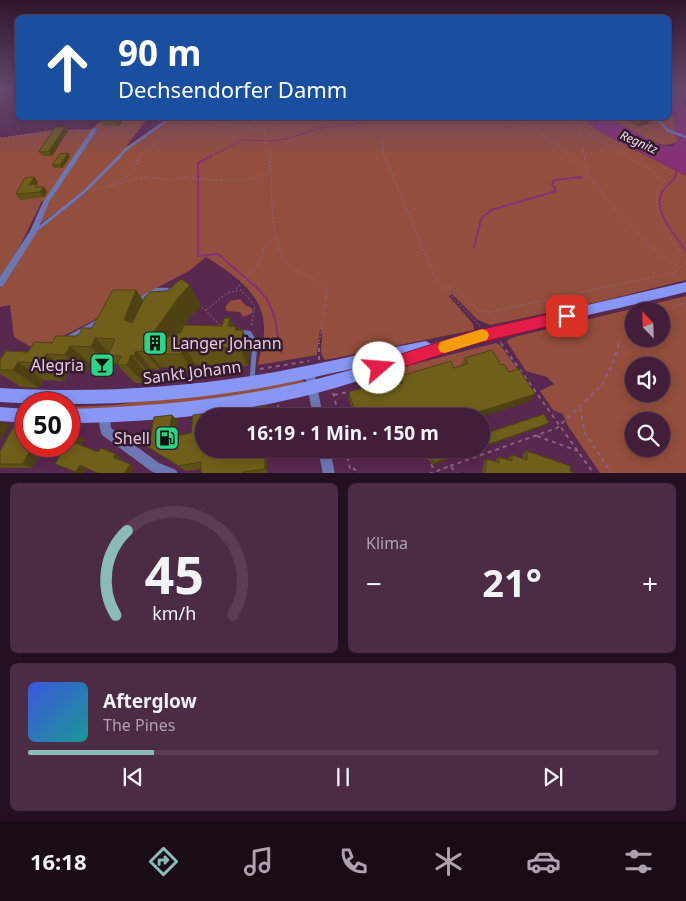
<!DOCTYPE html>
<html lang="de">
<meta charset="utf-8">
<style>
:root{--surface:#421e3a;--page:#4c2b45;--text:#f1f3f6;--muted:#aea2af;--line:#5a3c54;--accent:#8bbbb9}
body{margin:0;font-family:"Noto Sans",sans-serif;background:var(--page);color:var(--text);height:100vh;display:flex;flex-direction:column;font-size:19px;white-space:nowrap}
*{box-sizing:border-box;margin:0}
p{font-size:16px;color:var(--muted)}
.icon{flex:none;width:28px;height:28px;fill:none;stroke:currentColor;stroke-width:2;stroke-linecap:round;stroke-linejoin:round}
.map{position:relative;height:473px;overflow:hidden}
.details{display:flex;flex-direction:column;gap:10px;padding:10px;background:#241020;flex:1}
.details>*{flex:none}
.top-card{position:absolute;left:15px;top:15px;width:656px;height:105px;border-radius:8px;box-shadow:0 2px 12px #0003,0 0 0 1px var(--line);background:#1a4fa0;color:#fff;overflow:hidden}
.needle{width:32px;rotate:337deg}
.fabs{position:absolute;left:625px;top:302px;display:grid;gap:10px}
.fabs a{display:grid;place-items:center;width:45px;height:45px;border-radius:50%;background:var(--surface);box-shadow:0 2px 12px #0003,0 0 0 1px var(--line);font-size:25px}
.speed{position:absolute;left:15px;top:392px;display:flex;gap:10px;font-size:25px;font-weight:700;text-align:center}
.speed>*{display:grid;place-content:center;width:65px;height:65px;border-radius:50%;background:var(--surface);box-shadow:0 2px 12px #0003,0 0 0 1px var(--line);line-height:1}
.speed .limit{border:8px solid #d22;background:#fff;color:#111}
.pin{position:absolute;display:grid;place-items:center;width:42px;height:42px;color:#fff;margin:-21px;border-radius:10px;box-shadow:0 2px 8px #0006}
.me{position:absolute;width:55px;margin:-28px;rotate:72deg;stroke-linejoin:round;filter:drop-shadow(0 0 4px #0008)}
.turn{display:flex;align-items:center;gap:18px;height:105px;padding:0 20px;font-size:22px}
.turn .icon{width:65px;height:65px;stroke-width:2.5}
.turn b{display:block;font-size:35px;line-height:42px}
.big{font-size:38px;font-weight:700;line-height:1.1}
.details .tile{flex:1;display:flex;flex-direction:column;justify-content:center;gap:8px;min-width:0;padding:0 18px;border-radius:8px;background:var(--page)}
.details .dial{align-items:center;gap:0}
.dial svg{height:130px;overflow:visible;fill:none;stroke:var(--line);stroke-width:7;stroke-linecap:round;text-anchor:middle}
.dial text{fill:var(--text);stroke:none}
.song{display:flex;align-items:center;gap:15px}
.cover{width:60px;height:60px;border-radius:8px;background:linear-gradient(135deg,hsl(230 70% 55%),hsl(180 70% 35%))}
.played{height:5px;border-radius:2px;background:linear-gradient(90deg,var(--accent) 20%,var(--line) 20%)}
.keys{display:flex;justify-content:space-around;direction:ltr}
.heat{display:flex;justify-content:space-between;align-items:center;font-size:28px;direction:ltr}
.details .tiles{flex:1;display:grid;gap:10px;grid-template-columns:1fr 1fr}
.tile:last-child{grid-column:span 2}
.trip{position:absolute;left:195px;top:408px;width:295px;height:50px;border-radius:25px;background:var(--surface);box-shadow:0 2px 12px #0003,0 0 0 1px var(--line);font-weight:700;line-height:50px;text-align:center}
.tabs{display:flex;height:80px;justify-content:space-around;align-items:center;background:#1a0c17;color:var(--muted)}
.tabs .icon{width:35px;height:35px}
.tabs .on{color:var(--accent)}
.tabs b{font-size:22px;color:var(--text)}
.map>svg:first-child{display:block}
</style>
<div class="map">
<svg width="686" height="474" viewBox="0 0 686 474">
<rect width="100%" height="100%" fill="#58284e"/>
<!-- green -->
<g fill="#934f3d" fill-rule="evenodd">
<path d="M669 107 675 121 674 130 676 131 678 141C658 155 626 125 607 118H669Z"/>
<path d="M103 118H147L126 147 169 118H582L600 132 686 176V280L598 302 490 325 478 320 452 294 449 296 473 324 474 330 325 360C316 351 326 338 320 329L317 355 258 365C260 354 264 342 264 331 265 294 234 275 206 257L189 271 36 350 14 337 10 305 0 307V288L34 233 88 191 83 192 40 224 48 200 42 201 21 244 0 278V138L50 131 92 129Z"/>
<path d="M686 296V473H600L568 426 563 414 553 410 540 391 554 384 547 377 526 371 507 342 509 339 518 336ZM634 311H661V339H634ZM634 366H661V394H634ZM634 421H661V449H634Z"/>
<path d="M240 299 246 306 250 307 253 310 251 314 243 317 240 312 226 311V306L230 301Z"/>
<path d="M496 343 501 346 526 381 460 366 399 384 386 382 387 371Z"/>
<path d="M300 379 304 381 303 384C226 399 147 410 69 410V407L114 405Z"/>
</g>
<!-- water -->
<path fill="#872f76" d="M669 90H686V96L681 99 686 109V176L600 132 582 118H607L660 145 672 146 678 141 674 134 676 131 674 130 675 121 669 107Z"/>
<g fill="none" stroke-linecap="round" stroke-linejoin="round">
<!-- stream-far2 -->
<path stroke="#872f76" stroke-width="1" d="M209 157 243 140 271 141 286 139 320 128 354 125 369 118"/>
<!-- stream-far1 -->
<g stroke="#872f76" stroke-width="2">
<path d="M211 156 198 163V256L218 254 256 287 267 299 275 318 279 344"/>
<path d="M677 170C675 183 668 182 662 192 652 210 676 237 686 251"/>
<path d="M474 247 481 219 491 210 556 191 552 184 554 180 582 177"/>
</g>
<!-- stream -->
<path stroke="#872f76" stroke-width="2.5" d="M279 343 281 352"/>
<!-- path-far1 -->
<g stroke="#8b6181" stroke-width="1" stroke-dasharray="2 2" stroke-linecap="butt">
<path d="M210 118 215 123 264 130 266 126 282 118"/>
<path d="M385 118 381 127 383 152 433 273 441 285 480 326"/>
<path d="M519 118C533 128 549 138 563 150 603 185 636 247 686 270"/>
<path d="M570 118 579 128 588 177"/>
<path d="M579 128 643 165 665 181 657 190C652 216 674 241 686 263"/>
<path d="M66 130H87"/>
<path d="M264 130 266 147 270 156C272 185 269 245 289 266 301 278 319 274 327 291L319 344"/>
<path d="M0 138 54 130"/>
<path d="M131 139 148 118"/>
<path d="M112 184 126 177 135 167 142 153 158 143 163 135 174 127 197 118"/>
<path d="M94 190 144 177 170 180 190 177 195 179C220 179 251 186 271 169"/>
<path d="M441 285 458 291 478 310 490 312 676 272 678 268"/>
<path d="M236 289 258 264 264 248 276 235"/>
<path d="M199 304 221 326"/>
<path d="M206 310 227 293 241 290 255 306 251 327"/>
<path d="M661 312 686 302"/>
<path d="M500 341 502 344"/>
<path d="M619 344 626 327 634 321"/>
</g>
<!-- path -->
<g stroke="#8b6181" stroke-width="2" stroke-dasharray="4 4" stroke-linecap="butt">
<path d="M501 343 594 474"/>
<path d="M319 360V343"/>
<path d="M260 369 309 361"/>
<path d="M333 393 339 416"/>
<path d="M334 395 348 392"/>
<path d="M278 405 279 416"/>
<path d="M580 408 585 433 612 474"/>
<path d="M537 436 578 451"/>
<path d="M346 449 350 469"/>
<path d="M426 449 434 471"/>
<path d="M450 466 557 428 602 385 614 360 619 343"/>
<path d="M353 468 360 474"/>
<path d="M429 474 450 466 458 474"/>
</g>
<!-- service-far3 -->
<g stroke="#6d77b3" stroke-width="2.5">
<path d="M657 118 667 130 686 137"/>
<path d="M119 157 125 150 170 118"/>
</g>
<!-- service-far2 -->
<path stroke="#6d77b3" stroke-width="3" d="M35 231 84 192 120 156"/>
<!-- service-far1 -->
<g stroke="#6d77b3" stroke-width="4.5">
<path d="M138 300 157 290H168L170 292"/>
<path d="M239 332 249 333 256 344"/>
<path d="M68 338 99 321"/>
</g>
<!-- service -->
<path stroke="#6d77b3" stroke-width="5" d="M252 380 255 343"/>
<!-- minor -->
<g fill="#6d77b3" fill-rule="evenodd">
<path d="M94 128 97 130 49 202 37 232 3 286 0 287V277L30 231 43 202 92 129Z"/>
<path d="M309 366 313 368 314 371 323 416H313L304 371 305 368Z"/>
<path d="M105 410 109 411 110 415 111 428 159 463 176 470 178 474H157L151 471 102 435C99 428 98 418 101 411Z"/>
<path d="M318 449H330L335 474H323Z"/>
</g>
<!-- secondary -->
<g fill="#8896f6" fill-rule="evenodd">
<path d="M686 282V292C616 310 545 323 476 343 421 358 368 380 313 394 234 414 150 423 69 423V409C168 406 266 396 360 367 324 375 286 384 249 390 166 403 83 407 0 402V388C84 393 167 389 251 376 309 367 367 352 426 341L431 344 502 325Z"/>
<path d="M0 407 26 409V423L0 421Z"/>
</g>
</g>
<!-- wall -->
<g fill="#5f5216">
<path d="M125 118 119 126 102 125 99 120Z"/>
<path d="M619 118H651L647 125 637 126 626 118Z"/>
<path d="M68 131 52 156H42L39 152Z"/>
<path d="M68 153 70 157 62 168H54L52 165Z"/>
<path d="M34 177 38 182 37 184 39 187H44L47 192 44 197 20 200 16 194Z"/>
<path d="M136 290 143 300 201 306 189 318 185 325 222 326 230 318 234 326 238 330H243L250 350 248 366 196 365 194 372H176L173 368 161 367 160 370 152 369 150 374H147L144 383H135L112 360 110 365 91 364 86 373 68 372 64 381 43 380 39 388 21 387 0 374V360L28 352 52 343 76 336 92 328Z"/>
<path d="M465 358 501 365 528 402 481 416H354L349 399V392L388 387 399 384 401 376 454 368 460 366Z"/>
<path d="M268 413 204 449H268V474H201V469L186 471 146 446 150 440 172 415 178 421 176 436 191 433Z"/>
<path d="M479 449 432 465 428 455 430 453Z"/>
<path d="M0 451 32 468H2L0 467Z"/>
<path d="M527 451 570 471 578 474H482L484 461 487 459 496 462V459L499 457 508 460V458L512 455 523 459V454Z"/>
</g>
<!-- shaded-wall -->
<g fill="#4e4212">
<path d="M119 118H125L119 126 116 121Z"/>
<path d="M643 118H651L647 125 637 126Z"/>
<path d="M65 127 68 131 52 156 49 151Z"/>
<path d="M68 153 70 157 62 168 60 165Z"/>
<path d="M34 177 38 182 33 190 29 185Z"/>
<path d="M44 187 47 192 44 197 40 192Z"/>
<path d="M190 285 201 306 189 318 166 353 150 337 178 298Z"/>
<path d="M136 290 150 310 140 339 124 320Z"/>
<path d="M230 318 235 330 236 327 241 340 243 330 250 350 248 366 240 348 228 326Z"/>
<path d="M95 338 112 355H108L112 360 110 365 91 347Z"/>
<path d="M70 346 91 364 86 373 65 355Z"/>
<path d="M184 346 196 365 194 372 181 354Z"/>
<path d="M146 349 161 367 160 370 145 352Z"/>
<path d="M136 351 152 369 150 374 134 356Z"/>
<path d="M46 354 68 372 64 381 40 363Z"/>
<path d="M131 355 147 374 144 383 127 365Z"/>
<path d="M18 362 43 380 39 388 13 370Z"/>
<path d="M535 394 528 402 481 417 466 416Z"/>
<path d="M265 406 268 413V416H265Z"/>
<path d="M377 413 376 416H366Z"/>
<path d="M172 415 178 421 175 443 168 437Z"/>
<path d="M0 421 9 425 0 440Z"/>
<path d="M549 423 547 425 481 448V447Z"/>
<path d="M79 436 85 439 81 446 75 443Z"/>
<path d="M32 446H43L32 468 23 464Z"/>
<path d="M265 449H268V474L265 469Z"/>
<path d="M475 449H479L432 465 434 463Z"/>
<path d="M116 454 121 457 118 460 113 457Z"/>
<path d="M130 464 134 467 130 474H124Z"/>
<path d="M80 465 86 468 83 474H79L76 472Z"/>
</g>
<!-- building -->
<g fill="#6f5f1a" stroke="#4e4212">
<path d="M101 118H119L116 121 99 120Z"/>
<path d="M56 127H65L49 151 39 152 47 139Z"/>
<path d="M68 153 60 165H52L60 154Z"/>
<path d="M34 177 29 185 37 184 35 187H44L40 192 16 194 25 178Z"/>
<path d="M181 279 190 285 178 298 150 337 168 338V336H176L177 333H181L184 325 222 326 224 318H230L228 326 236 327 235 330H243L240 348 184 346 181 354H162L163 350 146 349 145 352 136 351 134 356 131 355 127 365H117L121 356 108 355 115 339 95 338 91 347 70 346 65 355 46 354 40 363 18 362 13 370H0V360L6 351 28 352 34 342 52 343 56 336H76L81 332V328H92L113 290H136L124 320 132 323 145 297 150 292 167 291Z"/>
<path d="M492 350 501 365 504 364 509 372 519 369 535 394 466 416H378L377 413 366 416H356L349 392 386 381 388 387 403 383 401 376 451 361 454 368 468 364 465 358Z"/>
<path d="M265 406V416H204V449H265V469L243 472 242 474H201V462L179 466 146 446 147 440H150L154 417 172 415 168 437 191 433 193 415Z"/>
<path d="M544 414 549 423 481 447V435Z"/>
<path d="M16 422H26V446H32L23 464H0V451Z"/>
<path d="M72 434 79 436 75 443 98 452 101 448 116 454 113 457 130 464 124 474H99L80 465 76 472 55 464 65 446H69V440Z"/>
<path d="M442 449H475L434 463 430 453Z"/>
<path d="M527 451 570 466V471L578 474H485L487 459 499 463V457L512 461V455L527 460Z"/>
</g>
<!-- sky -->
<linearGradient id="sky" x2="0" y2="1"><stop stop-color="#30162b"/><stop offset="0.57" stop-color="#64486e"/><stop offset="1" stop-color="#64486e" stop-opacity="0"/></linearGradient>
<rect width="686" height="157" fill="url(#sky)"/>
<!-- route -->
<path fill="#e11d48" stroke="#92132f" d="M567 310 572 312 574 316 572 320 567 322 474 344 379 375 373 373 371 368 373 363 379 361 474 331Z"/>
<!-- slow -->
<path fill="#f59e0b" d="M482 329 487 331 489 335 487 340 445 353 440 352 438 347 440 342Z"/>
<!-- icons -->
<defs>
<g id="building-square" transform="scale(1.25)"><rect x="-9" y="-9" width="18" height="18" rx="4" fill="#29d885" stroke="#311b2c"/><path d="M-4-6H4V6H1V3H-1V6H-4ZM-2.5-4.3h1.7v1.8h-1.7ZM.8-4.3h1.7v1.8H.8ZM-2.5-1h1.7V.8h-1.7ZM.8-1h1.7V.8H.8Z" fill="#111"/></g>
<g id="bar-square" transform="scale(1.25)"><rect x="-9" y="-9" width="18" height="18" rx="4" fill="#29d885" stroke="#311b2c"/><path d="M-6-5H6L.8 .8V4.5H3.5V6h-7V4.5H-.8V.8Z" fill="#111"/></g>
<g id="fuel-square" transform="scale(1.25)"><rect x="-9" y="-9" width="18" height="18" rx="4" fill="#29d885" stroke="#311b2c"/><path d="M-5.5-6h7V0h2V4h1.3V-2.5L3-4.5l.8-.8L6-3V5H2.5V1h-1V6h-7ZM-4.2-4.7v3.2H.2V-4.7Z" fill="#111"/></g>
</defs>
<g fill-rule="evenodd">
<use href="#building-square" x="155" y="343"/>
<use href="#bar-square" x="102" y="365"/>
<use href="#fuel-square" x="167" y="438"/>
</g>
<g text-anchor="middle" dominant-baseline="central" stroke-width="5" stroke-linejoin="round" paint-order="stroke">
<!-- far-water labels -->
<g font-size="12" font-style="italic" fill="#f2daeb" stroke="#311b2c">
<text transform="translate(639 142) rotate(24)">Regnitz</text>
</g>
<!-- near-poi labels -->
<g font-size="16" fill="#e8c9df" stroke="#311b2c" text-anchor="end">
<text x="172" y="343" text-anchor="start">Langer Johann</text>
<text x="84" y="365">Alegria</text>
<text x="150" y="438">Shell</text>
</g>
<!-- near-street labels -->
<g font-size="16" fill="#e8c9df" stroke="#311b2c">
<text transform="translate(192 372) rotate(-7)">Sankt Johann</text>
</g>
</g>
</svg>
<div class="fabs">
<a><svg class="needle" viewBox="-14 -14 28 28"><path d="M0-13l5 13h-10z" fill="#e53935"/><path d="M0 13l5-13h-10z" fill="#aea2af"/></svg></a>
<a><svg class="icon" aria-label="sound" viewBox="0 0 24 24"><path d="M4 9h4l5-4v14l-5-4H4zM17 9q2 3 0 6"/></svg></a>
<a><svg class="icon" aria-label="search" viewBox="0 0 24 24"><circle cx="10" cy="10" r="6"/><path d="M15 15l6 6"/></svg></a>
</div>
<div class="speed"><div class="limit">50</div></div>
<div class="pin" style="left:567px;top:316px;background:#d93025"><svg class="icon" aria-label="arrive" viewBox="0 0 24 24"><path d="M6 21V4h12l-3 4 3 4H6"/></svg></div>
<svg class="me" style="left:379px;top:368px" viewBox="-20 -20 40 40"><circle r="19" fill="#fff"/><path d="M0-13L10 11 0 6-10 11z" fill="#e11d48"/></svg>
<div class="trip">16:19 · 1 Min. · 150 m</div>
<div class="top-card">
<div class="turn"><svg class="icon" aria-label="ahead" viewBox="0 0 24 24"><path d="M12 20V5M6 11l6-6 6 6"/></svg><div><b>90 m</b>Dechsendorfer Damm</div></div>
</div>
</div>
<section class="details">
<div class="tiles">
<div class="tile dial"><svg viewBox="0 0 100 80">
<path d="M14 69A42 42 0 1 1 86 69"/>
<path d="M14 69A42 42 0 0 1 21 17" stroke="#8bbbb9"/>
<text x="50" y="56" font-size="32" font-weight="700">45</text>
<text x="50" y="72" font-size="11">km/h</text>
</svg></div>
<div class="tile"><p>Klima</p>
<div class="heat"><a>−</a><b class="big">21°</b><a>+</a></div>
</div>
<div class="tile">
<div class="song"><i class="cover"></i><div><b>Afterglow</b><p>The Pines</p></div></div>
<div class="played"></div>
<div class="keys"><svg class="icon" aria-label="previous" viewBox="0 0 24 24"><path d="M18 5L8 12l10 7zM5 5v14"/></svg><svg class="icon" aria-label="pause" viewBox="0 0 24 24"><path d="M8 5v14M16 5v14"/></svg><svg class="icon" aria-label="next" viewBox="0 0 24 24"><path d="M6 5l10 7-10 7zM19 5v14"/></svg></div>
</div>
</div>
</section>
<nav class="tabs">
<b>16:18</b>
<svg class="icon on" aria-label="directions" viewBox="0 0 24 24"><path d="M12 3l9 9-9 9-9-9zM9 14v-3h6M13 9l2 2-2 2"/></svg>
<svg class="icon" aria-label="music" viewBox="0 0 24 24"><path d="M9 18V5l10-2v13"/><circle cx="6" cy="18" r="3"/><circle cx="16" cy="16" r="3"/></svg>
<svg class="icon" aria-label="phone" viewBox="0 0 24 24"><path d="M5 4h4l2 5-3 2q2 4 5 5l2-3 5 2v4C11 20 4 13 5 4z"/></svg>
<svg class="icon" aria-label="climate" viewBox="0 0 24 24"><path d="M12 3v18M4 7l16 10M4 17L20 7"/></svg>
<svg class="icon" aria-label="car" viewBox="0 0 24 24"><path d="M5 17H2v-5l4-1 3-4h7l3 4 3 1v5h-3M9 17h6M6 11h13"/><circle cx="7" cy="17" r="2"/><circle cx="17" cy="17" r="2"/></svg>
<svg class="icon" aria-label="filters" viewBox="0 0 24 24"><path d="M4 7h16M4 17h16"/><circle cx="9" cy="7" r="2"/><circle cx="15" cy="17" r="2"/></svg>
</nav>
